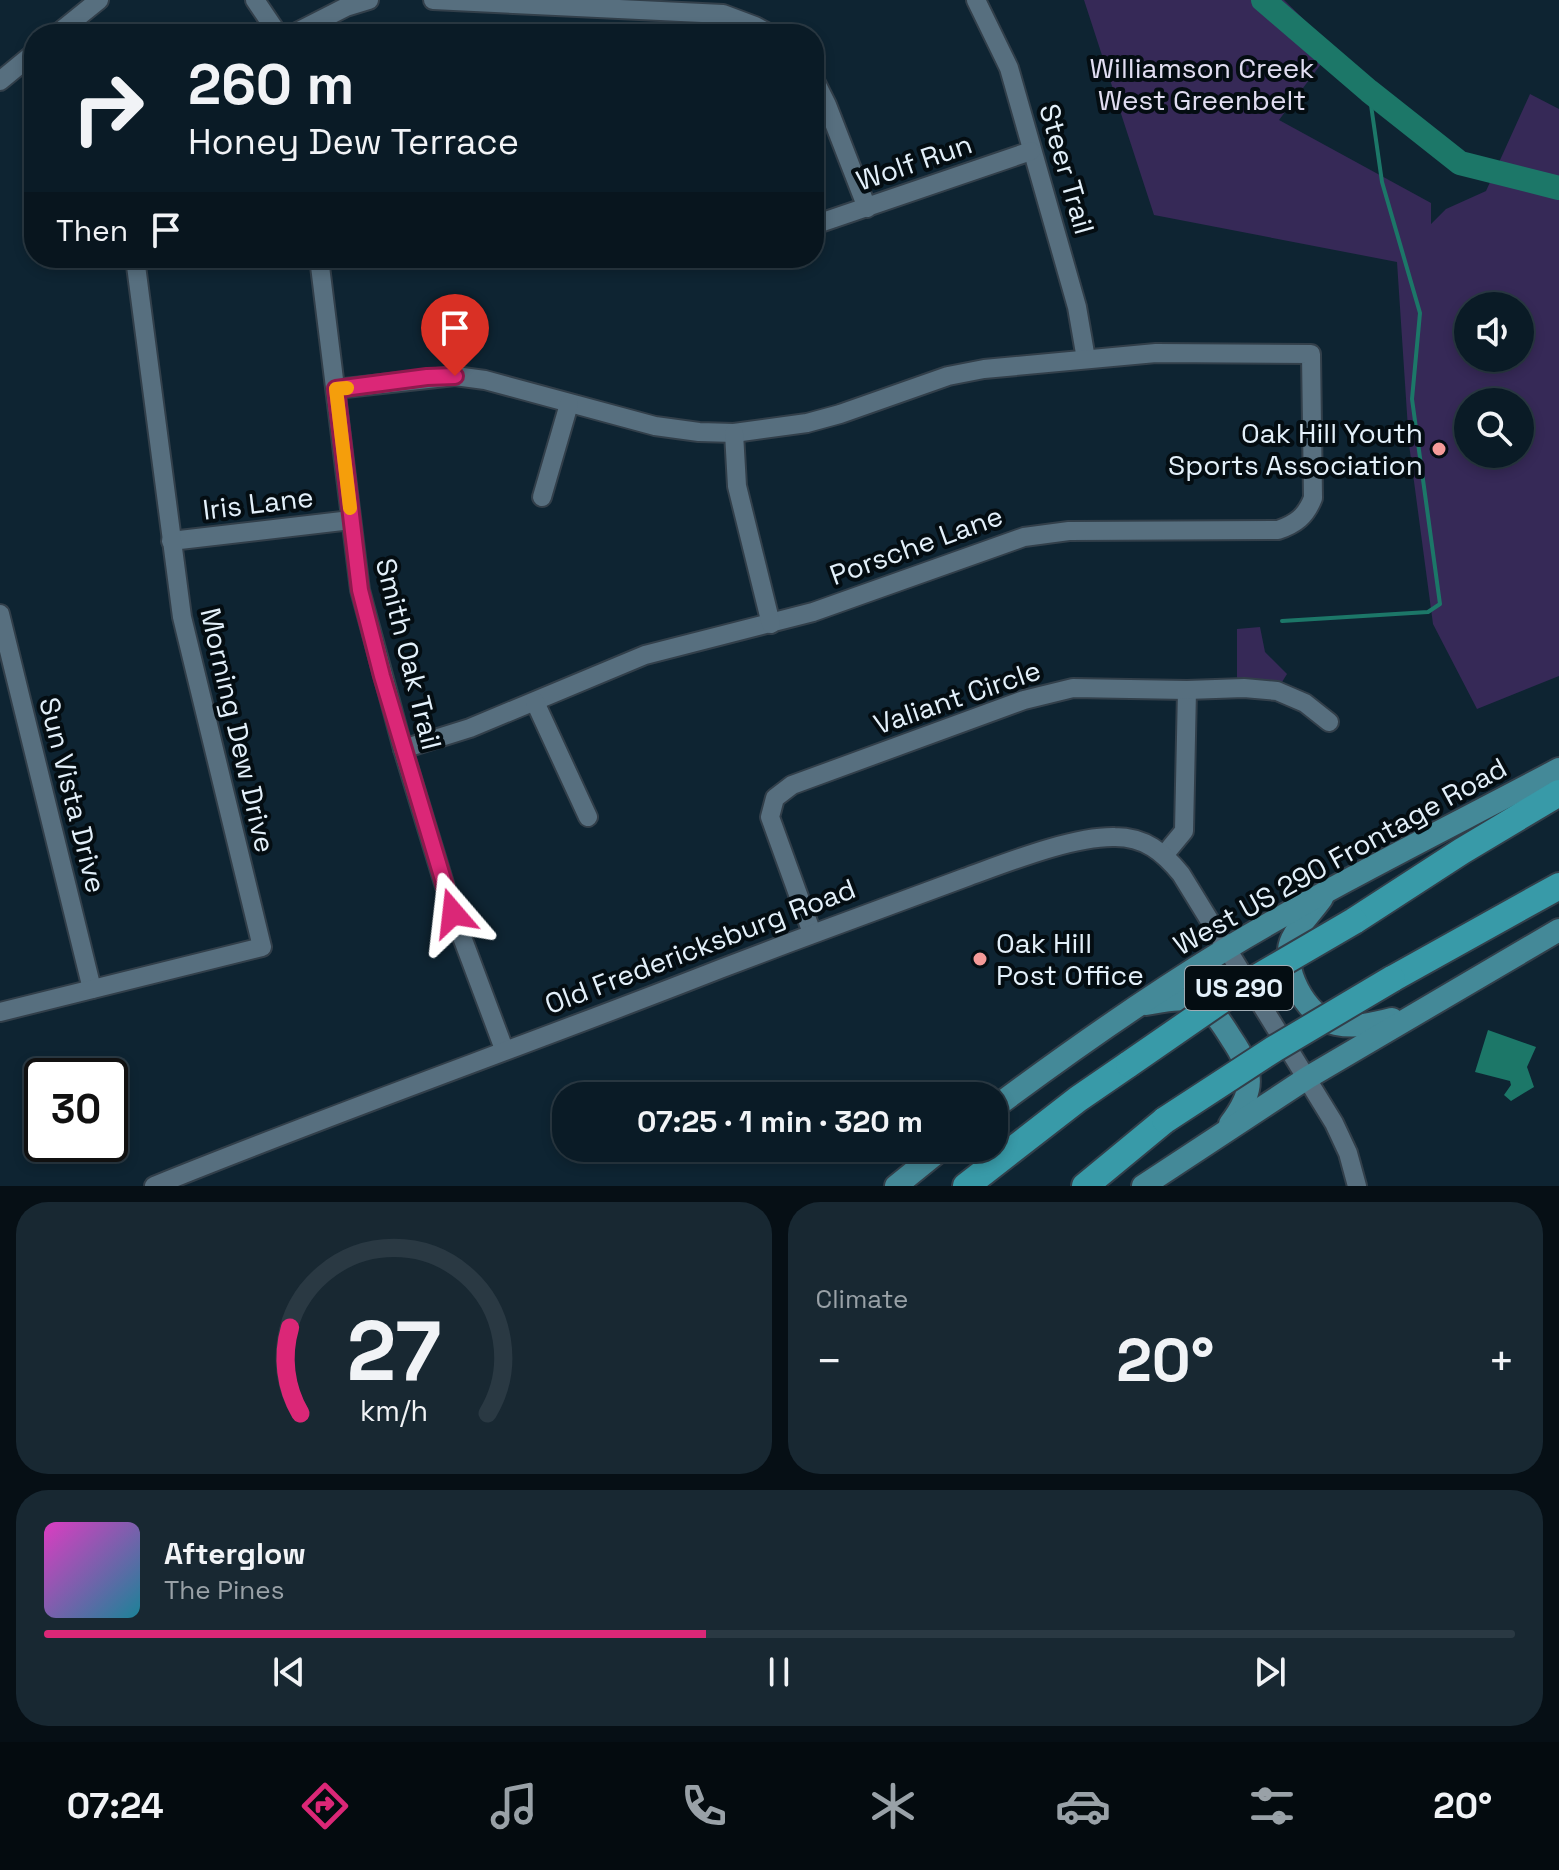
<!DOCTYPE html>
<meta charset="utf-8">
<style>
:root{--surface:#0a1b26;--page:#182832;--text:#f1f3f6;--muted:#99a1a7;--line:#2a3943;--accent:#db2777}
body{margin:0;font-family:"Space Grotesk",sans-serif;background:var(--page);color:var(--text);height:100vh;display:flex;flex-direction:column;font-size:30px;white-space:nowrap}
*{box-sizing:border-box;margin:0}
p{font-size:26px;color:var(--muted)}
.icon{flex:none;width:44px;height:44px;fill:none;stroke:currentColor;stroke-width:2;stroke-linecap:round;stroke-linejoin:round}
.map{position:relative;height:1186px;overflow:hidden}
.drawer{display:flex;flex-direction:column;gap:16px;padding:16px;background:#060f15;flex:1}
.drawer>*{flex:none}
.banner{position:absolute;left:24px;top:24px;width:800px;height:244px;border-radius:32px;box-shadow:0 4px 12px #0003,0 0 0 2px var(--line);background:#0a1b26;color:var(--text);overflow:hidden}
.fabs{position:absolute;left:1454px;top:292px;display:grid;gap:16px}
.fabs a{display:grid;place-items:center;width:80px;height:80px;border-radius:50%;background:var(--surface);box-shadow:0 4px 12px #0003,0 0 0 2px var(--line);font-size:40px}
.speed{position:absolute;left:24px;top:1058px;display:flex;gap:16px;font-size:40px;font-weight:700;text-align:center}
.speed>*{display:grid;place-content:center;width:104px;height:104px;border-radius:50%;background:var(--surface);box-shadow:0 4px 12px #0003,0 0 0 2px var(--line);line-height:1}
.speed .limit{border:4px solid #111;border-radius:12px;background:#fff;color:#111}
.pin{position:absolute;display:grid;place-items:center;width:68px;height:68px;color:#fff;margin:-82px -34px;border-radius:50% 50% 50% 0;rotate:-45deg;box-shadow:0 0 8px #0007}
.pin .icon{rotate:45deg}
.me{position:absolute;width:88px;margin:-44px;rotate:343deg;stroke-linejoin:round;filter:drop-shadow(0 0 6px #0008)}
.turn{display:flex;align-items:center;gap:28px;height:168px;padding:0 32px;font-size:36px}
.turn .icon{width:104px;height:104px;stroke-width:2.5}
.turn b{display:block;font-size:56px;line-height:68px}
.then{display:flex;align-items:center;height:76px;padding:0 32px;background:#0003;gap:16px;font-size:30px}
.big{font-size:60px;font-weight:700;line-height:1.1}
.drawer .tile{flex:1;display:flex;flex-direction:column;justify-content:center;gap:12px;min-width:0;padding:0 28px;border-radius:32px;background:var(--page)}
.drawer .dial{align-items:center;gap:0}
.dial svg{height:208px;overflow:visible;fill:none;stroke:var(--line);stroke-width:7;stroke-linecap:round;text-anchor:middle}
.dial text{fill:var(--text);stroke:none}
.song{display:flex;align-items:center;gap:24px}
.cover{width:96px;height:96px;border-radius:12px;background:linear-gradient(135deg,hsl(310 70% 55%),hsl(190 70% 35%))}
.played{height:8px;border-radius:4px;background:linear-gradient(90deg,var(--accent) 45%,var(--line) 45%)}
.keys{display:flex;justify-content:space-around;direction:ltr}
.heat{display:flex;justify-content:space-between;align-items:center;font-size:44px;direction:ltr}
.drawer .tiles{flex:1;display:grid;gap:16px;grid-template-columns:1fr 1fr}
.tile:last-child{grid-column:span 2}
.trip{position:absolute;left:552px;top:1082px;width:456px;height:80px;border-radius:32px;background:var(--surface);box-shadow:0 4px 12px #0003,0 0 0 2px var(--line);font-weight:700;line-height:80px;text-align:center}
.tab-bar{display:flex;height:128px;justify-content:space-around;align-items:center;background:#040b0f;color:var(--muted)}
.tab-bar .icon{width:56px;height:56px}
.tab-bar .active{color:var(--accent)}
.tab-bar b{font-size:36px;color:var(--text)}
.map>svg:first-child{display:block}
</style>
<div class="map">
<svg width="1559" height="1186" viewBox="0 0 1559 1186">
<rect width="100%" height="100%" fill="#0e2432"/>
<!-- green -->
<g fill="#362957" fill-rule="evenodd">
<path d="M1084 0H1284L1333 48 1279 120 1431 203V224L1446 209 1486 191 1530 94 1559 109V676L1477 709 1433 624 1409 444 1397 262 1154 215ZM1468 306H1520V358H1468ZM1468 402H1520V454H1468Z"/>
<path d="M1260 627 1265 652 1287 674 1282 682 1237 680V629Z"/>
</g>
<!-- water -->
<path fill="#1c7768" d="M1488 1030 1536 1047 1527 1067 1534 1087 1511 1101 1504 1095 1511 1085 1510 1081 1475 1072Z"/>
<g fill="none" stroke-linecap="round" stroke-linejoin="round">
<!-- stream -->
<path stroke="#1c7768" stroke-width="4" d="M1282 621 1428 612 1440 604 1412 399 1420 313 1382 182 1369 91"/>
<!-- river -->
<path stroke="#1c7768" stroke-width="24" d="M1263 0 1369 91 1460 163 1559 188"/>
<!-- minor casing -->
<g stroke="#323f4a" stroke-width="22">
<g id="minor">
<path d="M255 0 278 34"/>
<path d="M433 0 723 14 755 26 770 34"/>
<path d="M976 0 1009 68 1077 307 1086 359"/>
<path d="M57 34 99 0"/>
<path d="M293 34 346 7 369 0"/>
<path d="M814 79 827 105 867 208"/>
<path d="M0 81 34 53"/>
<path d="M814 225 1031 151"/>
<path d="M319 258 360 590 403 749 453 913 504 1049"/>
<path d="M336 389 455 376 485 380 655 426 699 432 734 433 807 423 840 414 948 376 984 369 1156 353 1311 354 1313 498C1306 516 1296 524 1278 530L1069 531 1024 537 813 612 645 655 470 728 403 749"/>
<path d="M734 433 737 486 771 624"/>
<path d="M542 497 569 404"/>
<path d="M171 541 351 520"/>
<path d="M0 614 92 989"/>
<path d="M535 702 588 817"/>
<path d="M1165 854 1184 831 1187 690"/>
<path d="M812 933 770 817 775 798 792 785 1024 700 1073 688 1187 690 1244 688 1277 691 1305 703 1329 722"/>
<path d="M0 1012 262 947 182 617 135 258"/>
<path d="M154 1186C341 1110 532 1043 720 969 801 938 882 908 964 878 1006 863 1072 836 1115 837 1145 837 1163 852 1181 874L1334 1123 1348 1153 1357 1186"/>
</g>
</g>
<!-- major casing -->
<g stroke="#323f4a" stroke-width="26">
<g id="major">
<path d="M1322 898C1313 911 1299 924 1292 939 1279 966 1306 1018 1336 1024 1355 1028 1373 1024 1392 1019"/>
<path d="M1146 1004C1164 1001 1186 995 1202 1005 1215 1012 1223 1025 1231 1038 1254 1072 1256 1090 1230 1124"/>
<path d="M994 1108C1069 1052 1146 998 1226 949 1334 884 1448 828 1559 769"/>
<path d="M896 1186 943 1148"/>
<path d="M1143 1186 1307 1078 1559 930"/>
</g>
</g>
<!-- highway casing -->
<g stroke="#323f4a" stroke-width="30">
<g id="highway">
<path d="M1354 921 1462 851 1559 793"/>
<path d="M1392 979 1559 886"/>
<path d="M966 1186 1078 1099 1129 1064"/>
<path d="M1085 1186 1165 1120"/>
</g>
</g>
<!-- minor -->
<use href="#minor" stroke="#576f7f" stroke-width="18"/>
<!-- major -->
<use href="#major" stroke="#448998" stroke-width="22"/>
<!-- highway -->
<use href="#highway" stroke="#389aa8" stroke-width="26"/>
<!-- highway-bridge casing -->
<g stroke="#323f4a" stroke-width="30" stroke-linecap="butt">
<g id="highway-bridge">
<path d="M1129 1064 1239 988 1354 921"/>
<path d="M1165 1120 1274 1049 1392 979"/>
</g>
</g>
<!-- highway-bridge -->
<use href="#highway-bridge" stroke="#389aa8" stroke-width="26"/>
</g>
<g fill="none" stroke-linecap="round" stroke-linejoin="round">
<!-- route casing -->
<g stroke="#8e194d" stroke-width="20">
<path id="route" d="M453 913 382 676 360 590 336 389 427 377 455 376"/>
</g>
<!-- route -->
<use href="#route" stroke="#db2777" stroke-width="14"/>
<!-- slow -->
<path stroke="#f59e0b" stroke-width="14" d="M347 388 336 389 350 508"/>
</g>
<!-- markers -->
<g fill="#f59b99" stroke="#040d12" stroke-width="3">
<circle cx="1439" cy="449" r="8"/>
<circle cx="980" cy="959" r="8"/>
</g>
<g text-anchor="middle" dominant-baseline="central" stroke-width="8" stroke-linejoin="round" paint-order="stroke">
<!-- shield labels -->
<rect fill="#040d12" stroke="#a0acb4" stroke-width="2" x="1185" y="966" width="108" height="44" rx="6"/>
<g font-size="26" font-weight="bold" fill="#e3f0fa">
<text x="1239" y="988">US 290</text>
</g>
<!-- park labels -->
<g font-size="28" fill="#e1ddf1" stroke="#040d12">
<text x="1202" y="68">Williamson Creek<tspan x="1202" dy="32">West Greenbelt</tspan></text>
</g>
<!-- street labels -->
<g font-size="28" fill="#e3f0fa" stroke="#040d12">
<text transform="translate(914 162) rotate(-19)">Wolf Run</text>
<text transform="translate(1067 169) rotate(74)">Steer Trail</text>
<text transform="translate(258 503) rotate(-7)">Iris Lane</text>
<text transform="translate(916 545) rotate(-20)">Porsche Lane</text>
<text transform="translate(409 654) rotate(76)">Smith Oak Trail</text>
<text transform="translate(957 697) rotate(-19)">Valiant Circle</text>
<text transform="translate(238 730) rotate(77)">Morning Dew Drive</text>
<text transform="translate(73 795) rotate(76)">Sun Vista Drive</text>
<text transform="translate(1340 856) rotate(-29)">West US 290 Frontage Road</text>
<text transform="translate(700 946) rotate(-21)">Old Fredericksburg Road</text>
</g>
<!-- poi labels -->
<g font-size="28" fill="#e3f0fa" stroke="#040d12" text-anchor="end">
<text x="1423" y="433">Oak Hill Youth<tspan x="1423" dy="32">Sports Association</tspan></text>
<text x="996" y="943" text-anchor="start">Oak Hill<tspan x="996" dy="32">Post Office</tspan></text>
</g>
</g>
</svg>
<div class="fabs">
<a><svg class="icon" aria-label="sound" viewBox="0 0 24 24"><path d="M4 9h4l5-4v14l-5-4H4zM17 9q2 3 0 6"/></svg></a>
<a><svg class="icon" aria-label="search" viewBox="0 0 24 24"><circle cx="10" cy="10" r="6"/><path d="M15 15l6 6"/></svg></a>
</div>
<div class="speed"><div class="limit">30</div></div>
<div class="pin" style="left:455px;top:376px;background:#d93025"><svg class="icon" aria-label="arrive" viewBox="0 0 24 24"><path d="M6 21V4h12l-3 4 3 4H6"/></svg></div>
<svg class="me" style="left:453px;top:913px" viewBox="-20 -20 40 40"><path d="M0-17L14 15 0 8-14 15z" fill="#db2777" stroke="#fff" stroke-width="4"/></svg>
<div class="trip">07:25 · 1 min · 320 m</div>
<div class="banner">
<div class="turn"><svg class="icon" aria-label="right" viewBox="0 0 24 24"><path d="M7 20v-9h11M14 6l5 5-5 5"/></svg><div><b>260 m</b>Honey Dew Terrace</div></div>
<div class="then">Then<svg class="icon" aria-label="arrive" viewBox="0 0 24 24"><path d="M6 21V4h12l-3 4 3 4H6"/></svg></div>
</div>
</div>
<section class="drawer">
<div class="tiles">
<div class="tile dial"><svg viewBox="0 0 100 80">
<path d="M14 69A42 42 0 1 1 86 69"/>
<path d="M14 69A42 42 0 0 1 10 36" stroke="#db2777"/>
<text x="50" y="56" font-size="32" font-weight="700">27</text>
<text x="50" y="72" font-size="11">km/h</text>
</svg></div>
<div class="tile"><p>Climate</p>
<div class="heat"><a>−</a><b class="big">20°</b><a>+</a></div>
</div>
<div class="tile">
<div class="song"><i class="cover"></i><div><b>Afterglow</b><p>The Pines</p></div></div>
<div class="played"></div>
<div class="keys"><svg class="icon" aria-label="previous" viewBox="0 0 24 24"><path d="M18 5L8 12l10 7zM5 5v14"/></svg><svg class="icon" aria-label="pause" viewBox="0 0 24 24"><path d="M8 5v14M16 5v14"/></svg><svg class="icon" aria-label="next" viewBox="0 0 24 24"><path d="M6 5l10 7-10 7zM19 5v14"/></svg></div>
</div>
</div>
</section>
<nav class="tab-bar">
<b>07:24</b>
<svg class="icon active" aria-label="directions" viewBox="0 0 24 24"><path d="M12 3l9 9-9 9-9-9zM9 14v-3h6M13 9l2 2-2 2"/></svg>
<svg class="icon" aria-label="music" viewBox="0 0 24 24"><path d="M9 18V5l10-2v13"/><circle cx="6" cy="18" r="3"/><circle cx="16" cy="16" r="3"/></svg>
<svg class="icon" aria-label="phone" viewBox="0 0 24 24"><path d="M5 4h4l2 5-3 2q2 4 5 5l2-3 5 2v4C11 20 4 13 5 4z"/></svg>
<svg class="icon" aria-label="climate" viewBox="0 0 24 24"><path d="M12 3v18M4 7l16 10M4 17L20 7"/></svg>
<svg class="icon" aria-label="car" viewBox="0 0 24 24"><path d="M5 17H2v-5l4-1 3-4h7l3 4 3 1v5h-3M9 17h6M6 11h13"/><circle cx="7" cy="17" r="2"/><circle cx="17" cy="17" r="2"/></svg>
<svg class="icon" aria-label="filters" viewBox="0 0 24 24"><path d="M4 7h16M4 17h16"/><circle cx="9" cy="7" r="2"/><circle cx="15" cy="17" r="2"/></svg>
<b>20°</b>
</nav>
